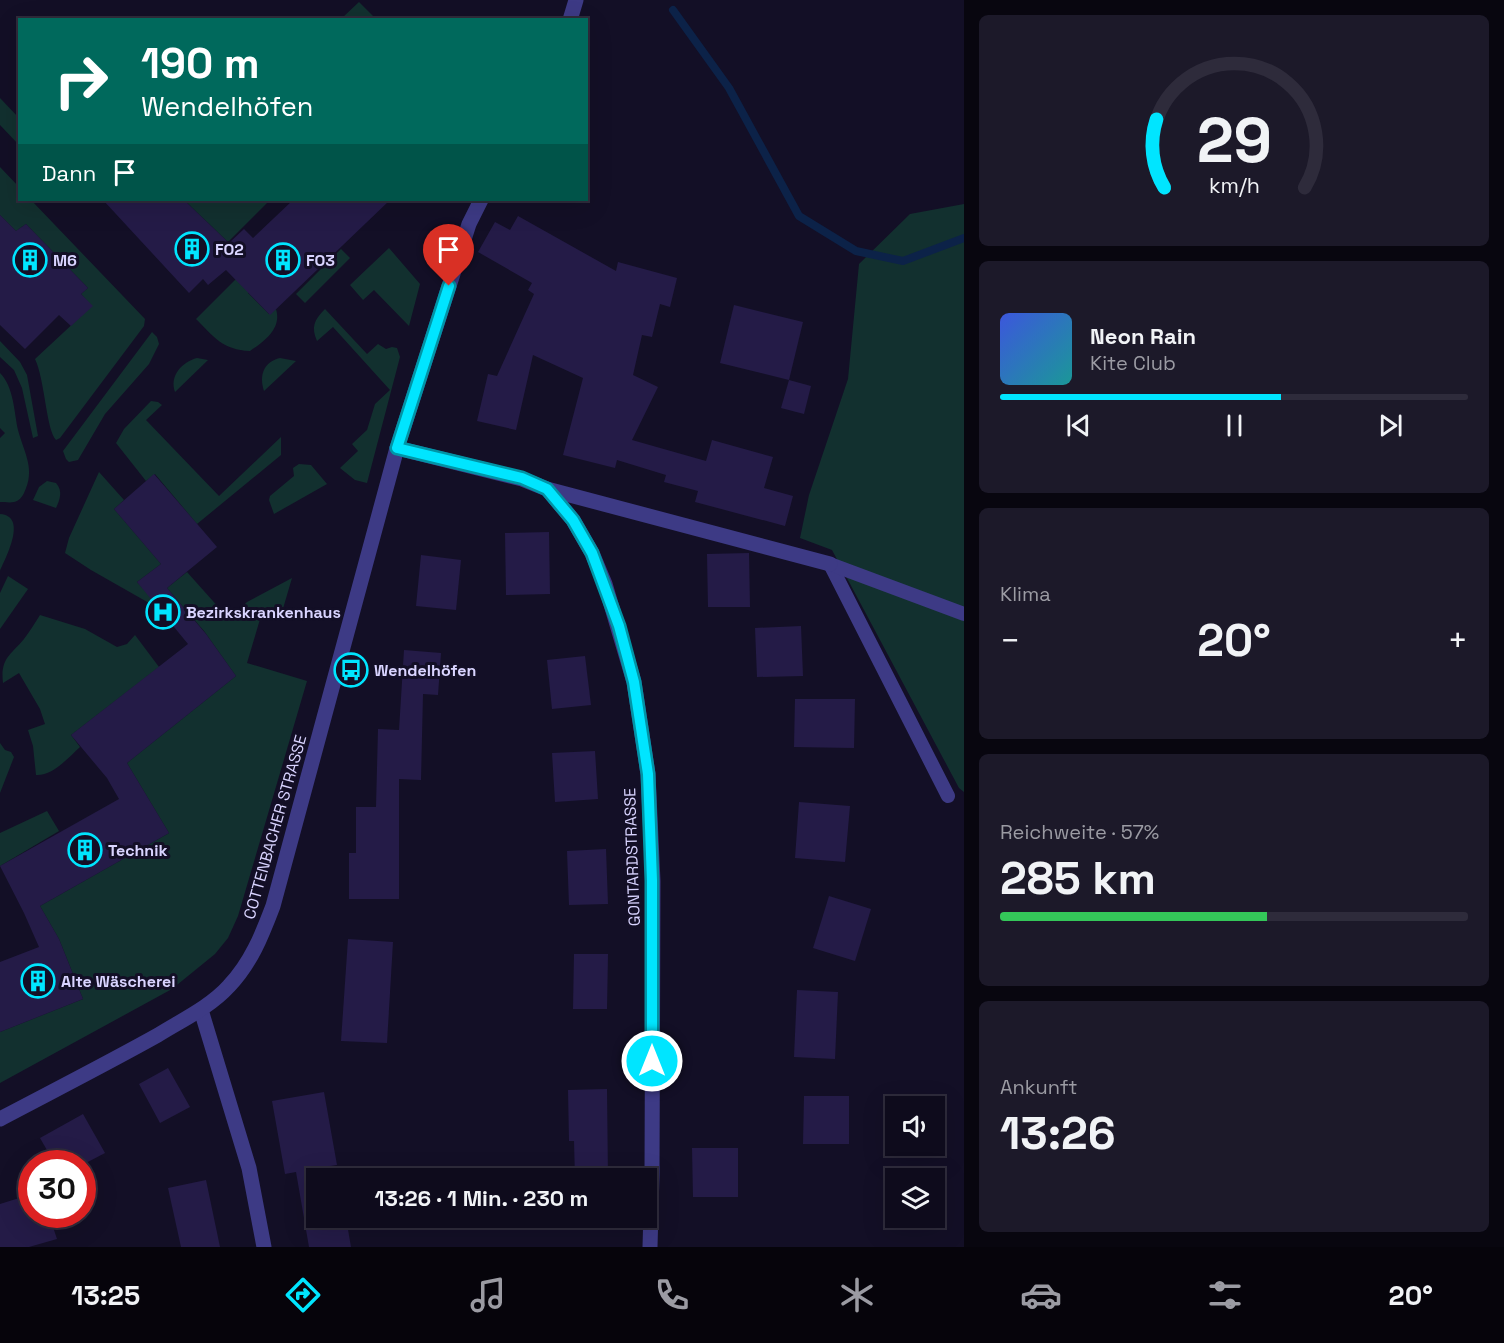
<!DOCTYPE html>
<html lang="de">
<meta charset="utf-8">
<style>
:root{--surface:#0e0b1c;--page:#1c1929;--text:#f1f3f6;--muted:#9b9ba3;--line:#2e2b3b;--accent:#00e5ff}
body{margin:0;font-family:"Space Grotesk",sans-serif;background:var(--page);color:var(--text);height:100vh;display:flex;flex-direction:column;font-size:22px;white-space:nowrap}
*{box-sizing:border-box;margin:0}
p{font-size:20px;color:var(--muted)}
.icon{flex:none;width:33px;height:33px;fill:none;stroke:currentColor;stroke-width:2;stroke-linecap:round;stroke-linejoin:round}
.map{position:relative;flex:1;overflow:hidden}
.panel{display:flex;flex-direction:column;gap:15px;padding:15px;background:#08060f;width:540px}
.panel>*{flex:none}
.top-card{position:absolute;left:18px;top:18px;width:570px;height:183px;border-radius:0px;box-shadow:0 6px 24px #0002,0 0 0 2px var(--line);background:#00695c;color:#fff;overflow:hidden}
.buttons{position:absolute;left:885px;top:1096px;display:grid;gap:12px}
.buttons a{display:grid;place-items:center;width:60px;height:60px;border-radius:0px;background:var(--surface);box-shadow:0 6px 24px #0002,0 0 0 2px var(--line);font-size:30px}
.speed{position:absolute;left:18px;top:1150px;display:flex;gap:12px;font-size:30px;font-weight:700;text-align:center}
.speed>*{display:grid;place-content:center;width:78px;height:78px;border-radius:50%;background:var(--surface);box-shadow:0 6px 24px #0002,0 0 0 2px var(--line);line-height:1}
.speed .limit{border:9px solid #d22;background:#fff;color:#111}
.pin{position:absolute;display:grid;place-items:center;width:51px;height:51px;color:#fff;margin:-62px -26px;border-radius:50% 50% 50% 0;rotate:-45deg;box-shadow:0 0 6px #0007}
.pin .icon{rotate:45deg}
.me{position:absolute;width:66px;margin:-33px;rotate:0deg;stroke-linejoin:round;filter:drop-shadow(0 0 4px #0008)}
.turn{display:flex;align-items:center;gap:21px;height:126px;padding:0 24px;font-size:27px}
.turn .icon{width:78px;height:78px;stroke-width:2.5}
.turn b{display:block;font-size:42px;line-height:51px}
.then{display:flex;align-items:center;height:57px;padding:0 24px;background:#0003;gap:12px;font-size:22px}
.big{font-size:45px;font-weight:600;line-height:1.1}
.panel .card{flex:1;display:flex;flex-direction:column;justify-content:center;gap:9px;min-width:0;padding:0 21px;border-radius:9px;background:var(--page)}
.panel .dial{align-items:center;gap:0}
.dial svg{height:156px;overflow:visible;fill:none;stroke:var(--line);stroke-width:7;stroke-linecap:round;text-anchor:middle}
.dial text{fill:var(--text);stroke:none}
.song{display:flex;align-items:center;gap:18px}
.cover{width:72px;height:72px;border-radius:9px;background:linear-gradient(135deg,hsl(230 70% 55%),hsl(180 70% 35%))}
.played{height:6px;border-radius:3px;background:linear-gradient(90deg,var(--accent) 60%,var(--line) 60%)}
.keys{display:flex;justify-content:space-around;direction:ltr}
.heat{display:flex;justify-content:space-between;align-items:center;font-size:33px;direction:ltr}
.charge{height:9px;border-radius:4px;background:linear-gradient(90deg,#34c759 57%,var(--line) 0)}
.trip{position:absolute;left:306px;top:1168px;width:351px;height:60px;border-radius:0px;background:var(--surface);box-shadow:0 6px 24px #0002,0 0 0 2px var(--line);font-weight:600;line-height:60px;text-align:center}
.tab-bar{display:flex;height:96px;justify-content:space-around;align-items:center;background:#06040b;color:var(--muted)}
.tab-bar .icon{width:42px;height:42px}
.tab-bar .on{color:var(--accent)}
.tab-bar b{font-size:27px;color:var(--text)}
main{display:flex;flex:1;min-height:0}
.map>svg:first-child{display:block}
</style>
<main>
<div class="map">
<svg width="964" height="1247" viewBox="0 0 964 1247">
<rect width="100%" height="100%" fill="#130f26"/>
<!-- green -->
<g fill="#12302f">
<path d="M359 2 376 19H341Z"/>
<path d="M0 98 19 118V145L0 125Z"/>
<path d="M0 167 19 187 20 200H31L145 319 144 326 60 438 56 440C46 429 45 380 35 359L92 306 81 294 88 288 26 224 16 231 0 215Z"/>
<path d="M184 200H270L228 242Z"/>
<path d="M964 204V792L959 788 832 550 800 538 809 495 848 379 859 264 910 214Z"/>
<path d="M389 248 420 284 409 326 374 290 363 300 350 285Z"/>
<path d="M341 249 350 258 305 303 296 294Z"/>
<path d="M242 273 254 286 248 293 269 314 276 309C282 328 265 341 250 351 223 350 214 337 196 319Z"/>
<path d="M325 309 367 354 378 344 386 349 392 347 397 348 400 357 367 483 355 480 340 468 358 451 352 444 367 430 375 404 390 390 333 327 317 341C311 327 314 320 325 309Z"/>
<path d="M152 332 157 337 159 344 149 364 105 414 78 460 69 462 66 459 63 451Z"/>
<path d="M0 341 20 362 27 375 38 436 33 438 22 388 14 370 0 357Z"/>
<path d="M197 358 208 360 175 392C169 376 182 362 197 358Z"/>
<path d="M280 358 296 361 264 391C259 376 263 362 280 358Z"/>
<path d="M0 373C14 387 14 412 18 430 24 453 36 469 24 493 22 497 19 501 14 502 10 503 4 502 0 502V438L5 433 0 428Z"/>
<path d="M151 401 158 402 162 405 146 420 219 496 281 437V455L197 524 155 474 146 481 116 443 124 429Z"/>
<path d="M299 464 311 465 327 484 274 514 269 500 270 496 294 476 293 468Z"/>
<path d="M99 472 124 500 114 509 161 564 137 582 153 600 149 603 91 570 65 553 69 538Z"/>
<path d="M47 481 56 483C63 491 60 499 56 508L33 500 39 487Z"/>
<path d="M0 514C28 516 6 557 0 571Z"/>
<path d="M187 572 229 619 247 602 292 578 282 612 276 613 263 609 247 663 307 681 238 916 228 938 215 954 172 989 0 1083V1032L83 999 59 939 40 906 169 833 127 763 236 676 204 631 167 588Z"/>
<path d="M8 576 28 589 0 629V593Z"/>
<path d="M40 615 85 629 117 647 127 644 135 635 159 667 71 735 80 747C69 757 53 776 36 775L33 746 28 730 45 724 40 709 19 673 3 683C0 658 11 655 24 639 30 631 35 623 40 615Z"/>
<path d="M0 743 5 750 11 752 14 757 0 793Z"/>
<path d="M47 811 59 831 0 866V833Z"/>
</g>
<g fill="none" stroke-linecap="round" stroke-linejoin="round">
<!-- stream -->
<path stroke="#0c2248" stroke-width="8" d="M673 10 729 88 799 216 856 251 903 261 964 238"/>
</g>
<!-- building -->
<g fill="#241b47">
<path d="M103 200H184L229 243 244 229 253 238 293 200H390L270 315 226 270 208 285 203 279 189 293Z"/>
<path d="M0 215 16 231 26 224 88 288 81 294 93 306 71 326 59 315 25 349 0 325Z"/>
<path d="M518 216 616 271 618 262 677 278 670 307 660 304 652 337 642 335 633 375 658 387 632 440 706 461 712 440 773 457 764 488 793 496 785 526 695 502 698 491 664 482 666 475 617 460 615 468 563 455 583 378 533 355 516 430 477 421 488 374 497 376 534 294 528 290 532 283 478 252 495 222 510 230Z"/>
<path d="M734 305 803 322 789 380 720 363Z"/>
<path d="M789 380 811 386 804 414 781 408Z"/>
<path d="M154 474 217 547 167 588 206 634 236 676 127 763 169 833 40 906 59 939 83 999 0 1032V962L39 947 24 913 0 866 119 799 107 778 71 735 188 644 137 582 161 564 114 509Z"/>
<path d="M549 532 550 594 506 595 505 533Z"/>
<path d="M749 553 750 607H708L707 554Z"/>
<path d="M421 555 461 560 456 610 416 606Z"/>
<path d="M801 626 803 676 757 677 755 628Z"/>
<path d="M404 650 441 653 438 695 423 694 421 780 399 779V899H349V853H356V807H376L378 729 399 730Z"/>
<path d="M585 656 591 705 552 709 547 660Z"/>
<path d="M795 699H855L854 748 794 747Z"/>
<path d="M595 751 598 799 555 802 552 753Z"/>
<path d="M799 802 850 806 845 862 795 858Z"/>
<path d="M606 849 608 904 569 905 567 851Z"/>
<path d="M829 896 871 909 855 961 813 948Z"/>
<path d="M348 939 393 942 387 1043 341 1041Z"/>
<path d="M574 954H608L607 1009H573Z"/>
<path d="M797 990 838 992 835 1059 794 1057Z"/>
<path d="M168 1068 190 1107 160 1123 139 1084Z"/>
<path d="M607 1089 608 1179H575L574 1141H569L568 1090Z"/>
<path d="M324 1092 337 1165 316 1168V1218H346L351 1247H309L296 1172 285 1174 272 1101Z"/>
<path d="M804 1096H849V1144H803Z"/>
<path d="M83 1114 105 1153 84 1164H55L40 1138Z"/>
<path d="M692 1148H738V1197H693Z"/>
<path d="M206 1180 220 1247H181L168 1188Z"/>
<path d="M32 1194V1215H49L57 1239 29 1247H0V1204Z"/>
</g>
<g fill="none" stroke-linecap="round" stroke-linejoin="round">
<!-- lane -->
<g stroke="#3d3a85" stroke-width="14">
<path d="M830 564 948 796"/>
<path d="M830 564 964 614"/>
</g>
<!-- street -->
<g stroke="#3d3a85" stroke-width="15">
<path d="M570 20 576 0"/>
<path d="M397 448 522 479 547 489 830 564"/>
<path d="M547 489 573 520 592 553 605 584 634 682 648 774 653 881 652 1174 650 1247"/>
<path d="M201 1010 249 1168 264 1247"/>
<path d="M0 1119C53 1091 106 1064 158 1035 182 1020 210 1007 229 986 251 963 262 935 273 906L397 448 469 224 481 200"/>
</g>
</g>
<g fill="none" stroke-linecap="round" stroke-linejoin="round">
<!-- route casing -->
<g stroke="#0095a6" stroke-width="15">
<path id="route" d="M449 286 397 448 522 478 547 489 573 520 592 553 619 626 634 682 648 774 652 881V1061"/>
</g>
<!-- route -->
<use href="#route" stroke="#00e5ff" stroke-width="10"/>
</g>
<!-- icons -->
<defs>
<g id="building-ring" transform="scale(1.725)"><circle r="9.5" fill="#130f26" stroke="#00e5ff" stroke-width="1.5"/><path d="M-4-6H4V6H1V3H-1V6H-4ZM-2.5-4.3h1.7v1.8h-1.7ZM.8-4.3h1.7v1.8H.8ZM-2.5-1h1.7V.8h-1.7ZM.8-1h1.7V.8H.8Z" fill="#00e5ff"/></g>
<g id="hospital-ring" transform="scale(1.725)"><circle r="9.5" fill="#130f26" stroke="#00e5ff" stroke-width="1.5"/><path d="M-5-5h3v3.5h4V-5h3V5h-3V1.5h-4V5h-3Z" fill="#00e5ff"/></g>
<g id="bus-ring" transform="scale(1.725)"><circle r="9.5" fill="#130f26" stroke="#00e5ff" stroke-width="1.5"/><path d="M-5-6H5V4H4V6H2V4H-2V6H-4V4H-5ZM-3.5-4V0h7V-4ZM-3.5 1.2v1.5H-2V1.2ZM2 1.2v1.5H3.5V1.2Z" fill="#00e5ff"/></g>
</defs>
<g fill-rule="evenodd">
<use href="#building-ring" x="192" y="249"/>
<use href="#building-ring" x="30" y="260"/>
<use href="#building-ring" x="283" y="260"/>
<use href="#hospital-ring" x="163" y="612"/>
<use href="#bus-ring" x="351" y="670"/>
<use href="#building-ring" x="85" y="850"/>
<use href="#building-ring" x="38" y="981"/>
</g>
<g text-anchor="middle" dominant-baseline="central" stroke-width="6" stroke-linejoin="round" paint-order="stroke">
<!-- poi labels -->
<g font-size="16" font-weight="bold" fill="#d9d4ff" stroke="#130f26" text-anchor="start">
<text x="215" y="249">FO2</text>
<text x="53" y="260">M6</text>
<text x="306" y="260">FO3</text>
<text x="186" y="612">Bezirkskrankenhaus</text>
<text x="374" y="670">Wendelhöfen</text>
<text x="108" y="850">Technik</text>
<text x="61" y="981">Alte Wäscherei</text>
</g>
<!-- street labels -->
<g font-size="16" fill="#d9d4ff" stroke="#130f26">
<text transform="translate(275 827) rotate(-74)">COTTENBACHER STRASSE</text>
<text transform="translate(632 857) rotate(-92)">GONTARDSTRASSE</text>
</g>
</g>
</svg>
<div class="buttons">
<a><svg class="icon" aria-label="sound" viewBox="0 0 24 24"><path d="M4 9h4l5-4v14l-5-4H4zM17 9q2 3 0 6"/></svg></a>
<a><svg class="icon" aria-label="layers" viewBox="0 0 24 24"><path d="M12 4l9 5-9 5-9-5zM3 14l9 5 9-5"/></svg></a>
</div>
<div class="speed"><div class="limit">30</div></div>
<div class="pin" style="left:449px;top:286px;background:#d93025"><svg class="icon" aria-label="arrive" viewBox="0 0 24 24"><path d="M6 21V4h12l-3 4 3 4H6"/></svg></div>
<svg class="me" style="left:652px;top:1061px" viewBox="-20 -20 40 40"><circle r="17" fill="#00e5ff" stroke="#fff" stroke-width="3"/><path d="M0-11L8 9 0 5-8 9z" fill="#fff"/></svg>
<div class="trip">13:26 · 1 Min. · 230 m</div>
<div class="top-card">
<div class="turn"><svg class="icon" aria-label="right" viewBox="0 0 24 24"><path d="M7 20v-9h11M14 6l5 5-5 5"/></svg><div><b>190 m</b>Wendelhöfen</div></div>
<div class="then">Dann<svg class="icon" aria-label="arrive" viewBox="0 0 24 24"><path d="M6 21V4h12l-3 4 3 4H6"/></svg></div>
</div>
</div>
<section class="panel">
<div class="card dial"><svg viewBox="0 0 100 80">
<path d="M14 69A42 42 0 1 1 86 69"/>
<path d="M14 69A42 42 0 0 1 10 34" stroke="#00e5ff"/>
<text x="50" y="56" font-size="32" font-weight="700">29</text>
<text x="50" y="72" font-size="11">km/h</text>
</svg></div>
<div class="card">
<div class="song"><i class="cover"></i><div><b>Neon Rain</b><p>Kite Club</p></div></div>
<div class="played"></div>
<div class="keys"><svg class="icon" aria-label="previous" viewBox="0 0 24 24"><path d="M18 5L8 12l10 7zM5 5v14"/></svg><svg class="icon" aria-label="pause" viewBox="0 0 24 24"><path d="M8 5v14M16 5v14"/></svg><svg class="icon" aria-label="next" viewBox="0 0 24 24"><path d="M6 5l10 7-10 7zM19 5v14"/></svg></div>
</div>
<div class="card"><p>Klima</p>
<div class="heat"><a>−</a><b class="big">20°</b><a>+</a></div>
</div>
<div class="card"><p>Reichweite · 57%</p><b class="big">285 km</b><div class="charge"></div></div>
<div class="card"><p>Ankunft</p><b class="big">13:26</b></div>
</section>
</main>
<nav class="tab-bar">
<b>13:25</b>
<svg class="icon on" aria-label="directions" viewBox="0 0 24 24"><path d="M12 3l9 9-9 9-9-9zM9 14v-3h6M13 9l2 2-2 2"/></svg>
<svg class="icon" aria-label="music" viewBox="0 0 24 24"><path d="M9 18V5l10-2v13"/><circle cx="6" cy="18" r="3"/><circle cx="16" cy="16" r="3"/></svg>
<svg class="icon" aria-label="phone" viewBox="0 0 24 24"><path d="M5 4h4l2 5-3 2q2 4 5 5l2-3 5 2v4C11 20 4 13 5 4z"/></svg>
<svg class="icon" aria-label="climate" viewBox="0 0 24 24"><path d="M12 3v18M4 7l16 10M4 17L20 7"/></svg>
<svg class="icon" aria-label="car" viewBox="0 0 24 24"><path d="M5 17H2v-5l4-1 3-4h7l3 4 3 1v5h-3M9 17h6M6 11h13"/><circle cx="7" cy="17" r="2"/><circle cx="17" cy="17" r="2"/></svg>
<svg class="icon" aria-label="filters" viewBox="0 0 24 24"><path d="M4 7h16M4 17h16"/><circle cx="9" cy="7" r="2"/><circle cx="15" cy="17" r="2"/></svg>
<b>20°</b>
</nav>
